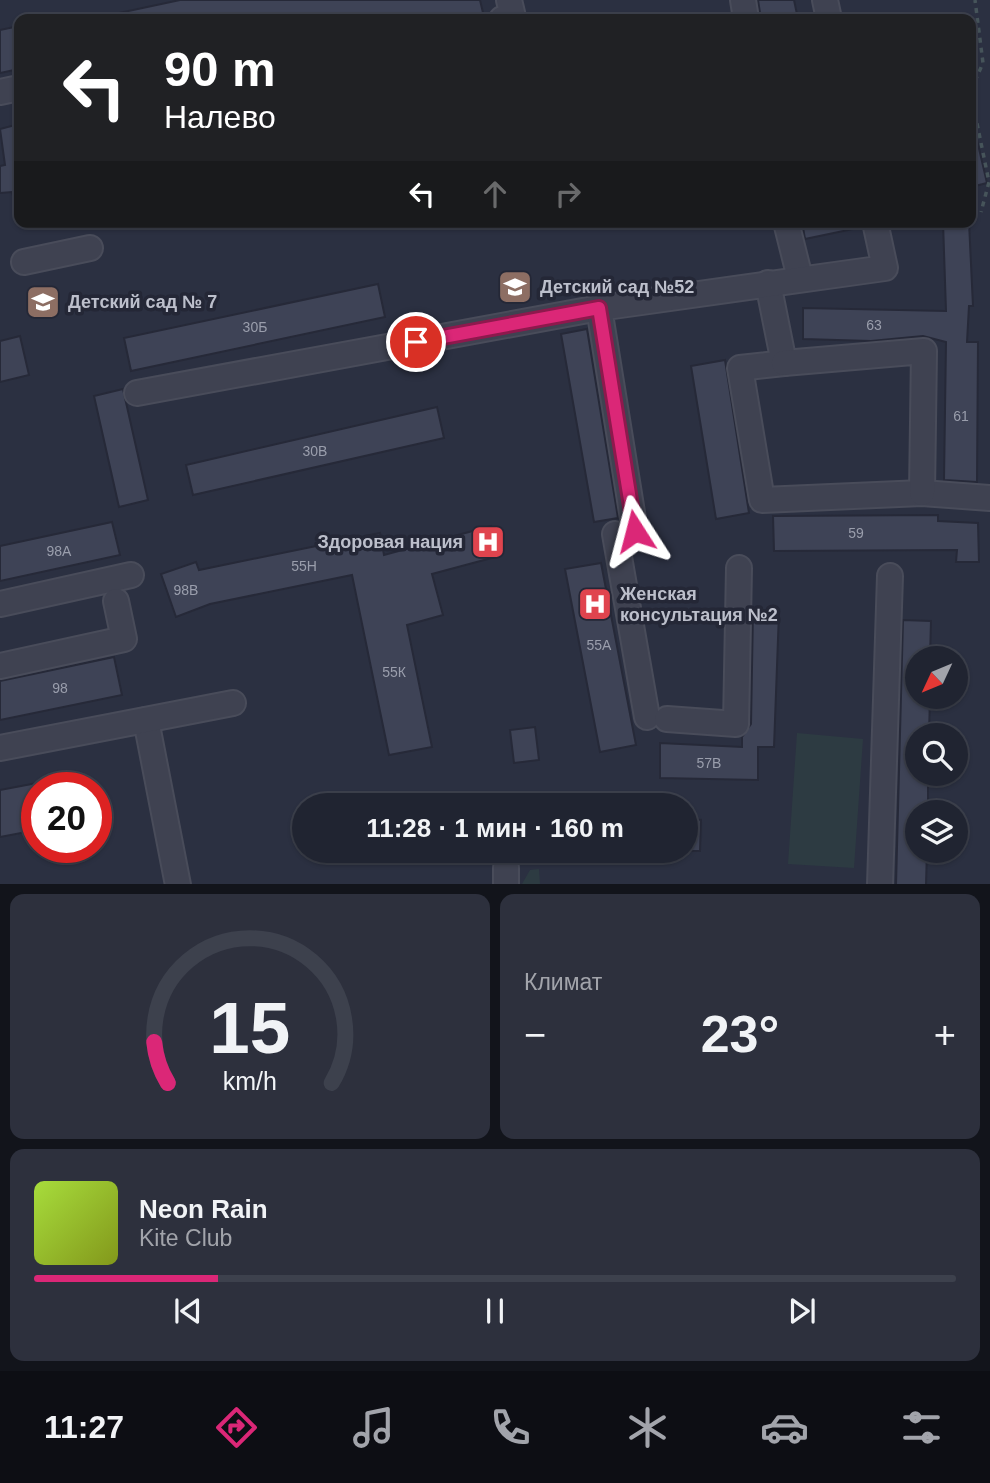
<!DOCTYPE html>
<html lang="ru">
<meta charset="utf-8">
<style>
:root{--surface:#202431;--page:#2d303d;--text:#f1f3f6;--muted:#a2a4ab;--line:#3d414d;--accent:#db2777}
body{margin:0;font-family:Arial,sans-serif;background:var(--page);color:var(--text);height:100vh;display:flex;flex-direction:column;font-size:26px;white-space:nowrap}
*{box-sizing:border-box;margin:0}
p{font-size:23px;color:var(--muted)}
.icon{flex:none;width:38px;height:38px;fill:none;stroke:currentColor;stroke-width:2;stroke-linecap:round;stroke-linejoin:round}
.map{position:relative;height:884px;overflow:hidden}
.panel{display:flex;flex-direction:column;gap:10px;padding:10px;background:#12141b;flex:1}
.panel>*{flex:none}
.guide{position:absolute;left:14px;top:14px;width:962px;height:214px;border-radius:14px;box-shadow:0 2px 5px #0004,0 0 0 2px var(--line);background:#202124;color:#fff;overflow:hidden}
.needle{width:46px;rotate:226deg}
.fabs{position:absolute;left:905px;top:646px;display:grid;gap:14px}
.fabs a{display:grid;place-items:center;width:63px;height:63px;border-radius:50%;background:var(--surface);box-shadow:0 2px 5px #0004,0 0 0 2px var(--line);font-size:35px}
.speed{position:absolute;left:21px;top:772px;display:flex;gap:14px;font-size:35px;font-weight:700;text-align:center}
.speed>*{display:grid;place-content:center;width:91px;height:91px;border-radius:50%;background:var(--surface);box-shadow:0 2px 5px #0004,0 0 0 2px var(--line);line-height:1}
.speed .limit{border:10px solid #d22;background:#fff;color:#111}
.pin{position:absolute;display:grid;place-items:center;width:60px;height:60px;color:#fff;margin:-30px;border:4px solid #fff;border-radius:50%;box-shadow:0 2px 7px #0007}
.me{position:absolute;width:77px;margin:-38px;rotate:351deg;stroke-linejoin:round;filter:drop-shadow(0 0 5px #0008)}
.turn{display:flex;align-items:center;gap:24px;height:147px;padding:0 35px;font-size:32px}
.turn .icon{width:91px;height:91px;stroke-width:2.5}
.turn b{display:block;font-size:49px;line-height:60px}
.lanes{display:flex;align-items:center;height:66px;padding:0 35px;background:#0003;justify-content:center;gap:35px;direction:ltr}
.lanes .off{opacity:.35}
.big{font-size:52px;font-weight:700;line-height:1.1}
.panel .widget{flex:1;display:flex;flex-direction:column;justify-content:center;gap:10px;min-width:0;padding:0 24px;border-radius:14px;background:var(--page)}
.panel .dial{align-items:center;gap:0}
.dial svg{height:182px;overflow:visible;fill:none;stroke:var(--line);stroke-width:7;stroke-linecap:round;text-anchor:middle}
.dial text{fill:var(--text);stroke:none}
.song{display:flex;align-items:center;gap:21px}
.cover{width:84px;height:84px;border-radius:10px;background:linear-gradient(135deg,hsl(80 70% 55%),hsl(70 70% 35%))}
.played{height:7px;border-radius:4px;background:linear-gradient(90deg,var(--accent) 20%,var(--line) 20%)}
.keys{display:flex;justify-content:space-around;direction:ltr}
.heat{display:flex;justify-content:space-between;align-items:center;font-size:38px;direction:ltr}
.panel .tiles{flex:1;display:grid;gap:10px;grid-template-columns:1fr 1fr}
.widget:last-child{grid-column:span 2}
.trip{position:absolute;left:292px;top:793px;width:406px;height:70px;border-radius:35px;background:var(--surface);box-shadow:0 2px 5px #0004,0 0 0 2px var(--line);font-weight:700;line-height:70px;text-align:center}
.menu{display:flex;height:112px;justify-content:space-around;align-items:center;background:#0d0e14;color:var(--muted)}
.menu .icon{width:49px;height:49px}
.menu .on{color:var(--accent)}
.menu b{font-size:32px;color:var(--text)}
.map>svg:first-child{display:block}
</style>
<div class="map">
<svg width="990" height="885" viewBox="0 0 990 885">
<rect width="100%" height="100%" fill="#2b3041"/>
<!-- green -->
<g fill="#2d3b42">
<path d="M797 733 863 739 854 868 788 864Z"/>
<path d="M539 869 540 884H522L530 870Z"/>
</g>
<!-- building -->
<g fill="#3e4356" stroke="#262938" stroke-width="2">
<path d="M180 0H480L484 17 120 19 119 13Z"/>
<path d="M758 0H794L798 19H761Z"/>
<path d="M19 26V69L0 73V30Z"/>
<path d="M19 124V200H14L12 192 0 193V166L5 165 0 129Z"/>
<path d="M977 140 987 183 971 187V141Z"/>
<path d="M802 222H852L853 229 805 239Z"/>
<path d="M943 222H969L973 306H969L967 342H978L977 482 944 480 946 342 923 336 871 341 803 339V308L946 311Z"/>
<path d="M378 284 385 317 131 371 124 338Z"/>
<path d="M587 329 618 518 594 522 561 334Z"/>
<path d="M20 336 29 375 0 382V341Z"/>
<path d="M725 360 749 513 716 519 691 366Z"/>
<path d="M123 389 148 500 119 507 94 396Z"/>
<path d="M437 407 444 438 193 495 186 465Z"/>
<path d="M938 515V521L978 523 979 562H956L957 550 774 551 773 516Z"/>
<path d="M112 522 120 555 0 581V546Z"/>
<path d="M491 526 499 556 432 574 443 615 407 625 432 747 389 755 352 575 210 604 176 617 161 574 196 562 199 570 380 533 384 555Z"/>
<path d="M601 563 636 745 600 752 565 569Z"/>
<path d="M753 611 779 612 774 747H758V780L660 778V743L742 747V737L751 724Z"/>
<path d="M903 620 931 621 930 658H917V696H930L929 735H917V774H928V812H917V850H927L926 885H896Z"/>
<path d="M114 657 122 695 0 720V681Z"/>
<path d="M535 727 539 760 514 763 510 730Z"/>
<path d="M37 783V830L0 837V790Z"/>
<path d="M686 819 701 820 700 851H686Z"/>
</g>
<g fill="none" stroke-linecap="round" stroke-linejoin="round">
<!-- minor casing -->
<g stroke="#494c5a" stroke-width="28">
<g id="minor">
<path d="M743 0 746 19"/>
<path d="M825 0 829 19"/>
<path d="M502 19 513 17 509 0"/>
<path d="M0 92 19 88"/>
<path d="M786 222 800 278"/>
<path d="M24 262 90 248"/>
<path d="M768 283 784 363 740 368 762 500 922 493 990 498"/>
<path d="M784 363 924 351 922 493"/>
<path d="M137 393 599 308"/>
<path d="M635 531 599 308 885 268 875 222"/>
<path d="M615 534 647 717"/>
<path d="M0 604 131 575"/>
<path d="M0 666 124 639 116 601"/>
<path d="M667 719 736 724 739 568"/>
<path d="M146 720 178 885"/>
<path d="M0 748 233 703"/>
<path d="M506 885V868"/>
<path d="M880 885 890 576"/>
</g>
</g>
<!-- path -->
<g stroke="#46545a" stroke-width="3.5" stroke-dasharray="5 5" stroke-linecap="butt">
<path d="M971 90 983 63 975 0"/>
<path d="M971 94 989 182 981 212"/>
</g>
<!-- minor -->
<use href="#minor" stroke="#3f4251" stroke-width="24"/>
</g>
<g fill="none" stroke-linecap="round" stroke-linejoin="round">
<!-- route casing -->
<g stroke="#8e194d" stroke-width="18">
<path id="route" d="M416 342 599 308 635 531"/>
</g>
<!-- route -->
<use href="#route" stroke="#db2777" stroke-width="12"/>
</g>
<!-- icons -->
<defs>
<g id="school-square" transform="scale(1.75)"><rect x="-9" y="-9" width="18" height="18" rx="4" fill="#8d6e63" stroke="#242736"/><path d="M0-5L7-2L0 1L-7-2ZM-4 1L0 2.5L4 1V4Q0 6-4 4Z" fill="#fff"/></g>
<g id="hospital-square" transform="scale(1.75)"><rect x="-9" y="-9" width="18" height="18" rx="4" fill="#e0444e" stroke="#242736"/><path d="M-5-5h3v3.5h4V-5h3V5h-3V1.5h-4V5h-3Z" fill="#fff"/></g>
</defs>
<g fill-rule="evenodd">
<use href="#school-square" x="515" y="287"/>
<use href="#school-square" x="43" y="302"/>
<use href="#hospital-square" x="488" y="542"/>
<use href="#hospital-square" x="595" y="604"/>
</g>
<g text-anchor="middle" dominant-baseline="central" stroke-width="7" stroke-linejoin="round" paint-order="stroke">
<!-- number labels -->
<g font-size="14" fill="#9a9eac">
<text x="874" y="325">63</text>
<text x="255" y="327">30Б</text>
<text x="961" y="416">61</text>
<text x="315" y="451">30В</text>
<text x="856" y="533">59</text>
<text x="59" y="551">98А</text>
<text x="304" y="566">55Н</text>
<text x="186" y="590">98В</text>
<text x="599" y="645">55А</text>
<text x="394" y="672">55К</text>
<text x="60" y="688">98</text>
<text x="709" y="763">57В</text>
</g>
<!-- poi labels -->
<g font-size="18" font-weight="bold" fill="#bcbfcb" stroke="#242736" text-anchor="start">
<text x="540" y="287">Детский сад №52</text>
<text x="68" y="302">Детский сад № 7</text>
<text x="463" y="542" text-anchor="end">Здоровая нация</text>
<text x="620" y="594">Женская<tspan x="620" dy="21">консультация №2</tspan></text>
</g>
</g>
</svg>
<div class="fabs">
<a><svg class="needle" viewBox="-14 -14 28 28"><path d="M0-13l5 13h-10z" fill="#e53935"/><path d="M0 13l5-13h-10z" fill="#a2a4ab"/></svg></a>
<a><svg class="icon" aria-label="search" viewBox="0 0 24 24"><circle cx="10" cy="10" r="6"/><path d="M15 15l6 6"/></svg></a>
<a><svg class="icon" aria-label="layers" viewBox="0 0 24 24"><path d="M12 4l9 5-9 5-9-5zM3 14l9 5 9-5"/></svg></a>
</div>
<div class="speed"><div class="limit">20</div></div>
<div class="pin" style="left:416px;top:342px;background:#d93025"><svg class="icon" aria-label="arrive" viewBox="0 0 24 24"><path d="M6 21V4h12l-3 4 3 4H6"/></svg></div>
<svg class="me" style="left:635px;top:531px" viewBox="-20 -20 40 40"><path d="M0-17L14 15 0 8-14 15z" fill="#db2777" stroke="#fff" stroke-width="4"/></svg>
<div class="trip">11:28 · 1 мин · 160 m</div>
<div class="guide">
<div class="turn"><svg class="icon" aria-label="left" viewBox="0 0 24 24"><path d="M17 20v-9H6M10 6l-5 5 5 5"/></svg><div><b>90 m</b>Налево</div></div>
<div class="lanes"><svg class="icon" aria-label="left" viewBox="0 0 24 24"><path d="M17 20v-9H6M10 6l-5 5 5 5"/></svg><svg class="icon off" aria-label="ahead" viewBox="0 0 24 24"><path d="M12 20V5M6 11l6-6 6 6"/></svg><svg class="icon off" aria-label="right" viewBox="0 0 24 24"><path d="M7 20v-9h11M14 6l5 5-5 5"/></svg></div>
</div>
</div>
<section class="panel">
<div class="tiles">
<div class="widget dial"><svg viewBox="0 0 100 80">
<path d="M14 69A42 42 0 1 1 86 69"/>
<path d="M14 69A42 42 0 0 1 8 51" stroke="#db2777"/>
<text x="50" y="56" font-size="32" font-weight="700">15</text>
<text x="50" y="72" font-size="11">km/h</text>
</svg></div>
<div class="widget"><p>Климат</p>
<div class="heat"><a>−</a><b class="big">23°</b><a>+</a></div>
</div>
<div class="widget">
<div class="song"><i class="cover"></i><div><b>Neon Rain</b><p>Kite Club</p></div></div>
<div class="played"></div>
<div class="keys"><svg class="icon" aria-label="previous" viewBox="0 0 24 24"><path d="M18 5L8 12l10 7zM5 5v14"/></svg><svg class="icon" aria-label="pause" viewBox="0 0 24 24"><path d="M8 5v14M16 5v14"/></svg><svg class="icon" aria-label="next" viewBox="0 0 24 24"><path d="M6 5l10 7-10 7zM19 5v14"/></svg></div>
</div>
</div>
</section>
<nav class="menu">
<b>11:27</b>
<svg class="icon on" aria-label="directions" viewBox="0 0 24 24"><path d="M12 3l9 9-9 9-9-9zM9 14v-3h6M13 9l2 2-2 2"/></svg>
<svg class="icon" aria-label="music" viewBox="0 0 24 24"><path d="M9 18V5l10-2v13"/><circle cx="6" cy="18" r="3"/><circle cx="16" cy="16" r="3"/></svg>
<svg class="icon" aria-label="phone" viewBox="0 0 24 24"><path d="M5 4h4l2 5-3 2q2 4 5 5l2-3 5 2v4C11 20 4 13 5 4z"/></svg>
<svg class="icon" aria-label="climate" viewBox="0 0 24 24"><path d="M12 3v18M4 7l16 10M4 17L20 7"/></svg>
<svg class="icon" aria-label="car" viewBox="0 0 24 24"><path d="M5 17H2v-5l4-1 3-4h7l3 4 3 1v5h-3M9 17h6M6 11h13"/><circle cx="7" cy="17" r="2"/><circle cx="17" cy="17" r="2"/></svg>
<svg class="icon" aria-label="filters" viewBox="0 0 24 24"><path d="M4 7h16M4 17h16"/><circle cx="9" cy="7" r="2"/><circle cx="15" cy="17" r="2"/></svg>
</nav>
